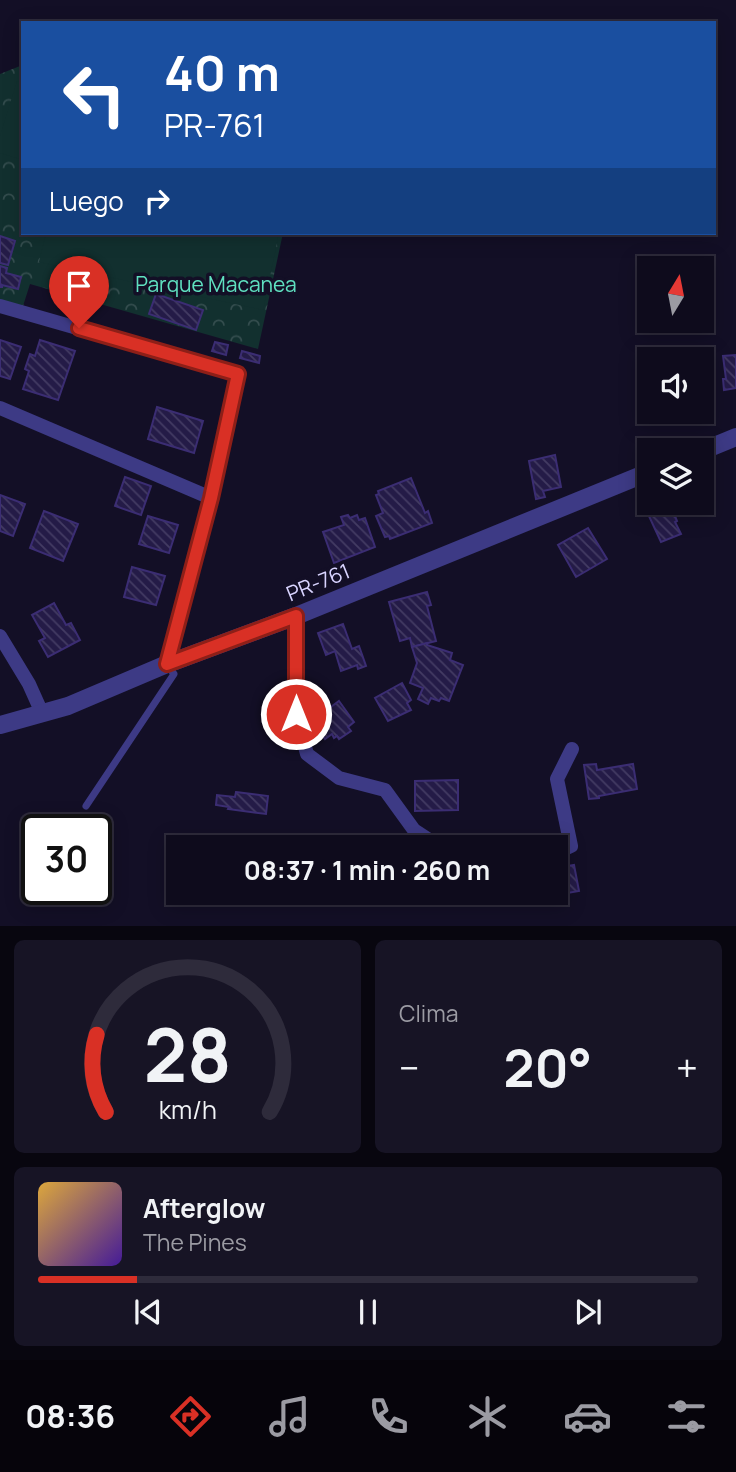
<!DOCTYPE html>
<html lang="es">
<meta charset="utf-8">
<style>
:root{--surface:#0e0b1c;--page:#171425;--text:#f1f3f6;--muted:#9b9ba3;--line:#2e2b3b;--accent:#d93025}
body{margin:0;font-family:Manrope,sans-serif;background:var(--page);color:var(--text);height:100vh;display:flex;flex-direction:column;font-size:26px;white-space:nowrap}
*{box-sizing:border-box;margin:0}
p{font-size:23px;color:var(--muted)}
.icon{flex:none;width:38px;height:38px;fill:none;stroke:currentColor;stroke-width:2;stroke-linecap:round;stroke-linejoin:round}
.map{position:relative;height:926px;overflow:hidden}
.side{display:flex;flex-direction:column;gap:14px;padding:14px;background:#08060f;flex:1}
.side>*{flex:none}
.hud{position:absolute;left:21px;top:21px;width:695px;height:214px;border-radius:0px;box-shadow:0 4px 18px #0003,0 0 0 2px var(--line);background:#1a4fa0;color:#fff;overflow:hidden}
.needle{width:46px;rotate:10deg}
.buttons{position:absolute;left:637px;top:256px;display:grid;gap:14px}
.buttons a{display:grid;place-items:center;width:77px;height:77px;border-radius:0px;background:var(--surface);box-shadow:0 4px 18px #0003,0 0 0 2px var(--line);font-size:35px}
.speed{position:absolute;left:21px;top:814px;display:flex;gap:14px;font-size:35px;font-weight:700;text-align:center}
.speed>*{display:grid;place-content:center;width:91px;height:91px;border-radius:50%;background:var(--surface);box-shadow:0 4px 18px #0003,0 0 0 2px var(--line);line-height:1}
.speed .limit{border:4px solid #111;border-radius:10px;background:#fff;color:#111}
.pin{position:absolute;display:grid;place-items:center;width:60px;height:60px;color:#fff;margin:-72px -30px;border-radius:50% 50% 50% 0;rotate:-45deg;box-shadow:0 0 7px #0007}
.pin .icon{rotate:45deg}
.me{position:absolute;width:77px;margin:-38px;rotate:0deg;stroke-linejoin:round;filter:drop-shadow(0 0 5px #0008)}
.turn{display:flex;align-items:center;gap:24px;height:147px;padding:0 28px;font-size:32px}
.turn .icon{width:91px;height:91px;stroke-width:2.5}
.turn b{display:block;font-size:49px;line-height:60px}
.then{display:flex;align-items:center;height:66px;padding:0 28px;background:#0003;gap:14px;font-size:26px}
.big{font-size:52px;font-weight:700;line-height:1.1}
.side .widget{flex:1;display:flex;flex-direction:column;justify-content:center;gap:10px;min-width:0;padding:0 24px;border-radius:10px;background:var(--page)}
.side .dial{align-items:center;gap:0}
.dial svg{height:182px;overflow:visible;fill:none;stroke:var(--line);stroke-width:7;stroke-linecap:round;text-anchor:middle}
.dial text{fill:var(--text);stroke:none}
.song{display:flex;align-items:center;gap:21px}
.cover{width:84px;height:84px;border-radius:10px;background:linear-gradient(135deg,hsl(40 70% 55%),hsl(260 70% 35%))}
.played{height:7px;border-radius:4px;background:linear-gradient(90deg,var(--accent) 15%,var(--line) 15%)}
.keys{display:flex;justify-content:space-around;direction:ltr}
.heat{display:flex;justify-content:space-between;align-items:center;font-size:38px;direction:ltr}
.side .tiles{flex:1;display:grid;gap:14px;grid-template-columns:1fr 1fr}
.widget:last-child{grid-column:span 2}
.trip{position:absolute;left:166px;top:835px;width:402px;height:70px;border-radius:0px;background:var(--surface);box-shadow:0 4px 18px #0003,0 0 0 2px var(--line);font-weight:700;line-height:70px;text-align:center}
.tab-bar{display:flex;height:112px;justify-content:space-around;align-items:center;background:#06040b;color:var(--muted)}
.tab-bar .icon{width:49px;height:49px}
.tab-bar .on{color:var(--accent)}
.tab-bar b{font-size:32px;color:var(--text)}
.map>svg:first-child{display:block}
</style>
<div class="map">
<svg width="736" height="926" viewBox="0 0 736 926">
<defs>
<pattern id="park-crowns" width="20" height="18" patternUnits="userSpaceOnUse" patternTransform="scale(1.75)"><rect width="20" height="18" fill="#12302f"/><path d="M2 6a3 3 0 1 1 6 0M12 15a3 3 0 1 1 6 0" fill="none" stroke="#344d4e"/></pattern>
<pattern id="building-back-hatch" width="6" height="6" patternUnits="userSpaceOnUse" patternTransform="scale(1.75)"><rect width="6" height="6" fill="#241b47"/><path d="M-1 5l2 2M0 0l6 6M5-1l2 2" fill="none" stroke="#433b63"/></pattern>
</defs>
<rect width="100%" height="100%" fill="#130f26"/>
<!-- park -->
<path fill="url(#park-crowns)" d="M20 66H23V233H283L258 349 30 284 23 306 0 300V74Z"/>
<!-- pitch -->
<g fill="#12302f">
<path d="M17 81 23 82V160L0 153V136Z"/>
<path d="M46 233H279L263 310 39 262Z"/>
</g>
<!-- building -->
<g fill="url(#building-back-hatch)" stroke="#3b2d73" stroke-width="2">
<path d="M0 236 15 241 8 265 0 263Z"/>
<path d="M0 266 7 268 6 273 21 277 18 289 2 285V287H0Z"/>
<path d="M156 294 203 310 196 330 149 314Z"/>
<path d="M0 340 21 347 10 379 0 376Z"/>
<path d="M40 340 75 351 58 400 23 389 29 371 25 369 30 354 35 356Z"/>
<path d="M215 342 228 345 226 355 212 351Z"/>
<path d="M242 351 260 356 259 363 240 358Z"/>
<path d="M736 355V388L724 390 723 379H726L723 356Z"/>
<path d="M157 407 203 421 194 453 148 439Z"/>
<path d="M555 455 561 487 543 491 545 497 536 499 529 461Z"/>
<path d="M125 477 151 486 141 515 115 506Z"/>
<path d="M411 478 425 513 428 511 432 523 390 539 389 536 385 537 376 516 383 513 376 495 379 494 378 491Z"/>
<path d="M0 495 25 504 13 536 0 531Z"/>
<path d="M670 503 677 521 675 522 681 534 661 542 648 514Z"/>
<path d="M44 511 78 524 63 561 30 548Z"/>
<path d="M348 515 350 518 357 515 359 520 365 518 375 547 334 563 323 532 344 525 341 517Z"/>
<path d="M148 516 178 525 169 553 139 544Z"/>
<path d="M588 528 607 559 576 577 558 545Z"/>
<path d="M132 567 165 576 156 605 124 597Z"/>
<path d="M427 592 431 605 427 606 436 641 412 647 410 638 400 641 389 602Z"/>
<path d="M54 603 66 625 71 623 80 640 48 657 39 641 45 638 32 615Z"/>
<path d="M343 624 352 649 359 646 366 666 358 669 357 665 341 671 335 651 326 655 318 633Z"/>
<path d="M427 643V645L452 653 450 660 463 665 449 701 441 698 439 701 431 698 428 704 418 699 423 688 410 683 417 663 412 647Z"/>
<path d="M402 683 411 700 407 703 411 710 388 721 375 698Z"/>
<path d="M339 701 354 722 348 727 351 731 339 739 337 736 334 738 332 734 325 739 312 721Z"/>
<path d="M596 764 597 770 633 764 637 789 599 796V798L589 799 584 765Z"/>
<path d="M458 780V810L415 811V781Z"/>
<path d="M236 792 268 796 266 814 228 809 229 807 216 805 217 795 235 797Z"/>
<path d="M205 836 225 844 224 847H191L194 838 202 842Z"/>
<path d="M574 865 579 891 527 900 526 892H556V868Z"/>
</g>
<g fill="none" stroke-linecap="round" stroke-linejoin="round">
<!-- service -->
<path stroke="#3d3a85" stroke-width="7" d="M86 806 174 674 167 665"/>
<!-- minor -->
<g stroke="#3d3a85" stroke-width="14">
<path d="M0 306 238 374 211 498 167 664"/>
<path d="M0 408 211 498"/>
<path d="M296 616V714L307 754 339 778 385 790 414 830 440 847"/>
<path d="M0 636 29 684 42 713"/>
<path d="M556 853 571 846 557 779 572 749"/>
</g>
<!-- tertiary -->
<g stroke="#3d3a85" stroke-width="18">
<path d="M702 451 736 437"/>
<path d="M0 725 68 706 167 664 296 616 649 472"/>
</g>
</g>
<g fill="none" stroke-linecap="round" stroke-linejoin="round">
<!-- route casing -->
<g stroke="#8d1f18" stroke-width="18">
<path id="route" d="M79 328 238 374 211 498 167 664 296 616V714"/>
</g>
<!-- route -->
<use href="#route" stroke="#d93025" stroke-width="12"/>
</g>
<g text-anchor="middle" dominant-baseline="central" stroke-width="7" stroke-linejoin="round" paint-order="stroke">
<!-- park labels -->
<g font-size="21" fill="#5fe0c0" stroke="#130f26">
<text x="216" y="284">Parque Macanea</text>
</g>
<!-- street labels -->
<g font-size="21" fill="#d9d4ff" stroke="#130f26">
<text transform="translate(318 582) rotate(-22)">PR-761</text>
</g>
</g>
</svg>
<div class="buttons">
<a><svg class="needle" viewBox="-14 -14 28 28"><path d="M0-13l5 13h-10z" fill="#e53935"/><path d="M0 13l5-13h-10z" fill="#9b9ba3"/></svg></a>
<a><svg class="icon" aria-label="sound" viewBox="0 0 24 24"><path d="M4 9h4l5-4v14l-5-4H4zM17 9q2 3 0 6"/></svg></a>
<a><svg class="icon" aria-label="layers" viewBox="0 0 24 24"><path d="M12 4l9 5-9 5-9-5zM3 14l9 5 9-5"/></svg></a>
</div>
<div class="speed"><div class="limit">30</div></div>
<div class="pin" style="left:79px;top:328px;background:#d93025"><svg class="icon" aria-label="arrive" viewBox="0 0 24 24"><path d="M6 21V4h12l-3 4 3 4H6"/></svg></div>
<svg class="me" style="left:296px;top:714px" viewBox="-20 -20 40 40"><circle r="17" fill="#d93025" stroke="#fff" stroke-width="3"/><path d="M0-11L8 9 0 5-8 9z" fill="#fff"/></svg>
<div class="trip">08:37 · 1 min · 260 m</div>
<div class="hud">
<div class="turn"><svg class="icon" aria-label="left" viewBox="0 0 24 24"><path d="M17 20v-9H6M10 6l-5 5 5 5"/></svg><div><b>40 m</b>PR-761</div></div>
<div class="then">Luego<svg class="icon" aria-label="right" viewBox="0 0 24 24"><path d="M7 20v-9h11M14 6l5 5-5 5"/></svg></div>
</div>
</div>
<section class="side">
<div class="tiles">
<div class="widget dial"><svg viewBox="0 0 100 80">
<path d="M14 69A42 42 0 1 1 86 69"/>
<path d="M14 69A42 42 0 0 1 10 35" stroke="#d93025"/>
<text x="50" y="56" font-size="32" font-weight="700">28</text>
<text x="50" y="72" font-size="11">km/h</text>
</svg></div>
<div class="widget"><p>Clima</p>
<div class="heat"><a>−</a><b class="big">20°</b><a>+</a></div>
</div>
<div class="widget">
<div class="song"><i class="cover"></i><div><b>Afterglow</b><p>The Pines</p></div></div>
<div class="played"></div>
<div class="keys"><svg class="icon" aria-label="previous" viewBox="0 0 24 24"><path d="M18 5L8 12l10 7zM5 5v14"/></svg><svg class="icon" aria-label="pause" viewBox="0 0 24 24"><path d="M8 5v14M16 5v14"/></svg><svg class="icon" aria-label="next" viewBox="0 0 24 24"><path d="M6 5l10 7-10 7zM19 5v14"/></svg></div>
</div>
</div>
</section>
<nav class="tab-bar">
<b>08:36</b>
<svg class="icon on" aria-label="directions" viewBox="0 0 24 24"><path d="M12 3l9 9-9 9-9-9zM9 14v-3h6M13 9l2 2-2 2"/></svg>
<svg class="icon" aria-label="music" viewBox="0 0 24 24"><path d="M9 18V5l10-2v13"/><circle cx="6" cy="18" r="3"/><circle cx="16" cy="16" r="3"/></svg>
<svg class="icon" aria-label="phone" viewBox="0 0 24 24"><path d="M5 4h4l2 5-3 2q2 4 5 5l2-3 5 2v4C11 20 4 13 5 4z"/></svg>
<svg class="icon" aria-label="climate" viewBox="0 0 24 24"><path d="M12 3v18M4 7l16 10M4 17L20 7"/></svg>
<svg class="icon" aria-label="car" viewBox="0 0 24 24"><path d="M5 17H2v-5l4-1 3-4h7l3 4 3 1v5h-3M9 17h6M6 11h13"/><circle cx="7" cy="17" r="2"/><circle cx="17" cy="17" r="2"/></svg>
<svg class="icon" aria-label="filters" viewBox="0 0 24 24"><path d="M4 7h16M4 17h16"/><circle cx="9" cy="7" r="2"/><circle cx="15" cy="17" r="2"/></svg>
</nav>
